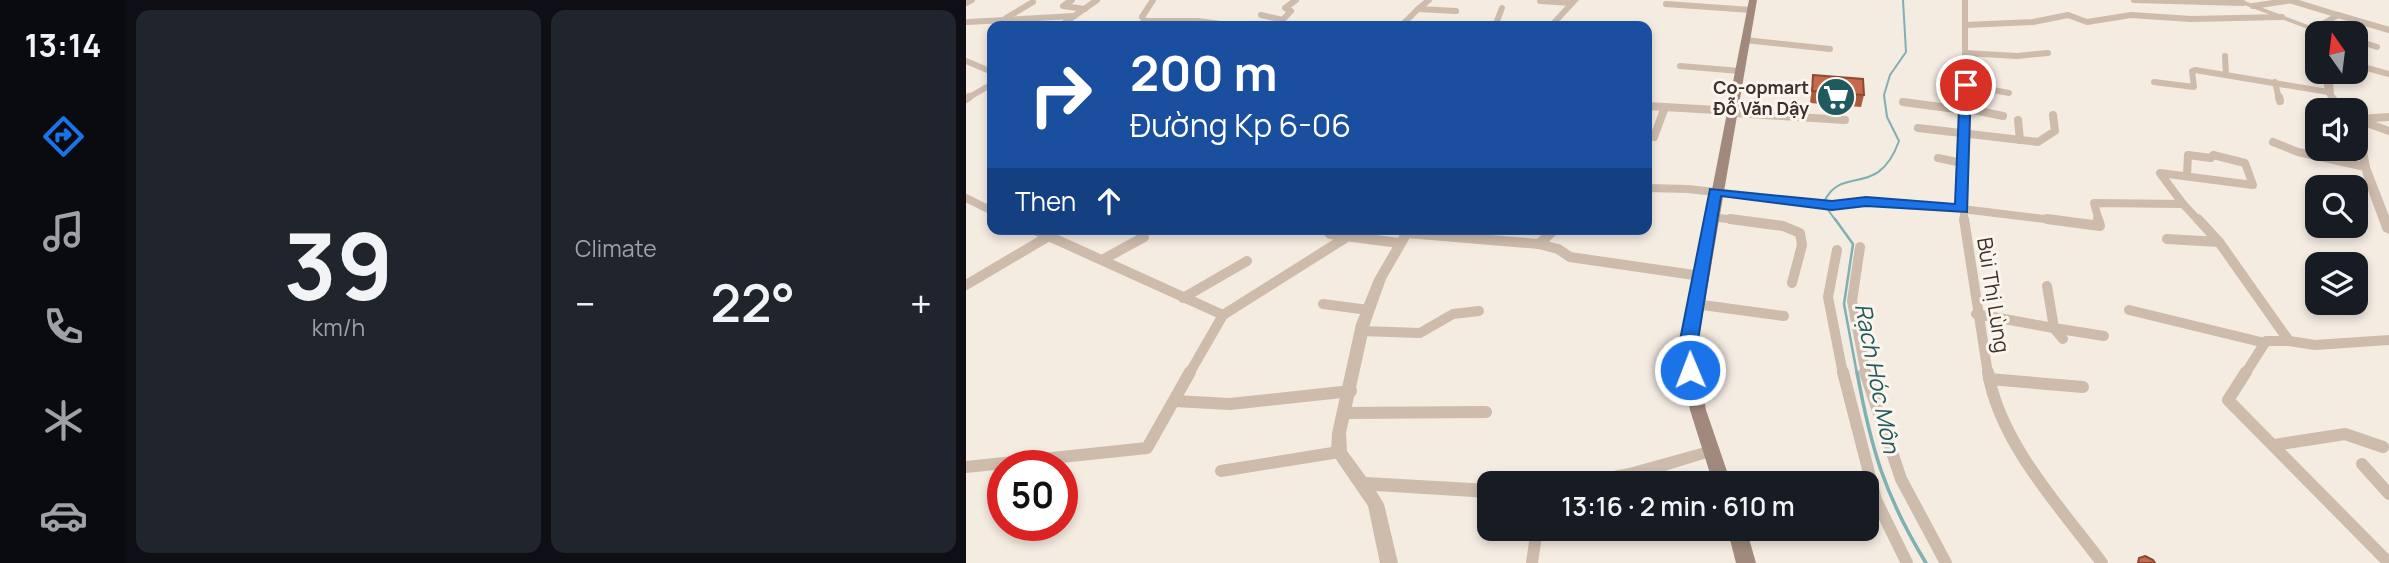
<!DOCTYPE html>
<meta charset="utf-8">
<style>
:root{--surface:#171b24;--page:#20242c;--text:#f1f3f6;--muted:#9ea1a6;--accent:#1a73e8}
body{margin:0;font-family:Manrope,sans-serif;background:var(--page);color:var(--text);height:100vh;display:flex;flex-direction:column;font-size:26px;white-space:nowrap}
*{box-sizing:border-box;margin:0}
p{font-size:23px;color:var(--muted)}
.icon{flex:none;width:38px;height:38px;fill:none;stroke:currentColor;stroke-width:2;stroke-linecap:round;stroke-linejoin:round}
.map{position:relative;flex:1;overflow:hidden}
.drawer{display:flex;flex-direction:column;gap:10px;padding:10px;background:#0d0f14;width:840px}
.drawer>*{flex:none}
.hud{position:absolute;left:21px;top:21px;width:665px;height:214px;border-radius:14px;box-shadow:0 4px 10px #0003;background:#1a4fa0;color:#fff;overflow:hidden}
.needle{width:46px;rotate:346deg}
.buttons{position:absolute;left:1339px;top:21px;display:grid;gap:14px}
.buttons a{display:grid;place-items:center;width:63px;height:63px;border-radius:14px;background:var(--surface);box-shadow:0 4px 10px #0003;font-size:35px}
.speed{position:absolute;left:21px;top:450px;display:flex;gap:14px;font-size:35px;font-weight:700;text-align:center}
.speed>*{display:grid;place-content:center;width:91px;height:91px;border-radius:50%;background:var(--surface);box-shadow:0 4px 10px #0003;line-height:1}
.speed .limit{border:10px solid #d22;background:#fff;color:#111}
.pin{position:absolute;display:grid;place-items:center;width:60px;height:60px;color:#fff;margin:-30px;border:4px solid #fff;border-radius:50%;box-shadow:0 2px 7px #0007}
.me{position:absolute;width:77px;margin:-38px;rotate:359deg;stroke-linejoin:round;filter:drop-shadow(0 0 5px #0008)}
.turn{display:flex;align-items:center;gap:24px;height:147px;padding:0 28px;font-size:32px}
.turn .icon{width:91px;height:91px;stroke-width:2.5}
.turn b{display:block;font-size:49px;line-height:60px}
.then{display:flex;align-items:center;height:66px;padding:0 28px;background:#0003;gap:14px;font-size:26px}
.big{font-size:52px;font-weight:600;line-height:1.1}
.drawer .widget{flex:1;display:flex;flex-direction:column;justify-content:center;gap:10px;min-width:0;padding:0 24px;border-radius:14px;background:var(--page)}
.drawer .dial{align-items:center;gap:0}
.dial b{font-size:91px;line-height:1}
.heat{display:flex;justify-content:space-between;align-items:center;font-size:38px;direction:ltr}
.drawer .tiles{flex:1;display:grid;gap:10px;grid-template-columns:repeat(2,1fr)}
.trip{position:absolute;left:511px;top:471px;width:402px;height:70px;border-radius:14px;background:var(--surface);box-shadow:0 4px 10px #0003;font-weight:600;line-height:70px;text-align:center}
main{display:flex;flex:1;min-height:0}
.tab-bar{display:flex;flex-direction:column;width:126px;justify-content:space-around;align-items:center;background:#090b0e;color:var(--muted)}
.tab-bar .icon{width:49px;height:49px}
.tab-bar .current{color:var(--accent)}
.tab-bar b{font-size:32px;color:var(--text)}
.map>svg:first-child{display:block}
</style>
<main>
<nav class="tab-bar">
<b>13:14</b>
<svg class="icon current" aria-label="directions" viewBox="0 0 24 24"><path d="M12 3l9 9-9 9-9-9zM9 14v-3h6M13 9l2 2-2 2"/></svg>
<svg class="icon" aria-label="music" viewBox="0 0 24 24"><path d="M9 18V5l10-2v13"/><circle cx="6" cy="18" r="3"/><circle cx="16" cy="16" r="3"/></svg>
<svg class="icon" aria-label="phone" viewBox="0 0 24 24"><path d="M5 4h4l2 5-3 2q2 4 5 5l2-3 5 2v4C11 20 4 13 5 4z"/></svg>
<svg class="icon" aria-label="climate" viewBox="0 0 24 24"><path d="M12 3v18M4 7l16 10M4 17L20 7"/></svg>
<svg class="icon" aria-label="car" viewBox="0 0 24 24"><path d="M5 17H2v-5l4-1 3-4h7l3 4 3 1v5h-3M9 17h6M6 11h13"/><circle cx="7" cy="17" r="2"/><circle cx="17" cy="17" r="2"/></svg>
</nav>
<section class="drawer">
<div class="tiles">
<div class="widget dial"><b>39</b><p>km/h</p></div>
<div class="widget"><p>Climate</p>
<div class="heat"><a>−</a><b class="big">22°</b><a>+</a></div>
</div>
</div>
</section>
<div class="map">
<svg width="1423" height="563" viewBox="0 0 1423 563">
<rect width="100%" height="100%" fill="#f4ebe1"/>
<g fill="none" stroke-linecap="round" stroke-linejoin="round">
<!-- stream-far2 -->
<g stroke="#7fb0b2" stroke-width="2">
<path d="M859 200C877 165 912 199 933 141L921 117 918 95 924 75 940 52 937 0"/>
<path d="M860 207 870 221"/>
</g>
<!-- stream-far1 -->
<path stroke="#7fb0b2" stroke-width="2.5" d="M869 219 887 244 878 304 891 374"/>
<!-- stream -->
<path stroke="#7fb0b2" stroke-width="3.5" d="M891 372C905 449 919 496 960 563"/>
<!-- minor-far3 -->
<g stroke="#cdbbac" stroke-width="6">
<path d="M106 0 97 6 119 9"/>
<path d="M187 0 176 17 179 21H232L269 26"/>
<path d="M463 0 452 9 490 11"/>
<path d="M999 0V99"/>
<path d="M1168 0 1277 3"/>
<path d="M574 1 606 3"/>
<path d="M1326 1 1372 15"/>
<path d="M0 3 6 0"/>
<path d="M700 4 785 10"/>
<path d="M1287 6 1327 0"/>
<path d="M452 9 436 25 453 26"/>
<path d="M295 15 317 20"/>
<path d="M40 18 67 2"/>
<path d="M2 22 108 16"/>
<path d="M999 25 1067 22 1102 15 1121 22 1165 15 1225 19 1316 17"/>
<path d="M94 26 131 0"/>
<path d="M311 26 325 11 319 8 330 0"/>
<path d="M529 26 536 8"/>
<path d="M1350 28 1372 15 1423 30"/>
<path d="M779 40 864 49"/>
<path d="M1390 40 1411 47"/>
<path d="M1000 53 1051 56 1082 53"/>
<path d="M1259 56 1260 75"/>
<path d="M0 61 26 72"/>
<path d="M1390 65 1423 74"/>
<path d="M714 66 774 71"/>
<path d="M1188 82 1228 87 1226 71 1229 70 1362 92"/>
<path d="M1309 82 1313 99"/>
<path d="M1000 85 1043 93"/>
<path d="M0 99 26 84"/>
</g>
<!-- minor-far2 -->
<g stroke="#cdbbac" stroke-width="8">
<path d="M1313 97 1314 101"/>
<path d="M0 99 3 97"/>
<path d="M937 102 997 110"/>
<path d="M681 106 768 111"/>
<path d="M998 108 1037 116"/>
<path d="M768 113 879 120"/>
<path d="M1390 119 1423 131"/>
<path d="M1394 119 1423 117"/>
<path d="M1052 120 1054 140"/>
<path d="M952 128 1072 142 1089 131 1087 115"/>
<path d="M688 137 699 107"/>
<path d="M1307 142 1332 152 1399 167"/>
<path d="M972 158 996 163"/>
<path d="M681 188 722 189 866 205 900 202 996 209 1095 221"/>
<path d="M0 198 26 211"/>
<path d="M1217 204 1194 173 1287 185 1279 163 1247 155 1245 158 1222 155 1221 175"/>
<path d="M745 217 778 221"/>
<path d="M998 221 999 97"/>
<path d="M1133 221 1128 203 1217 204 1233 221"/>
</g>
<!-- minor-far1 -->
<g stroke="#cdbbac" stroke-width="10">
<path d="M764 219 817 226 834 233 836 245 826 283"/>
<path d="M998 219 1022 374"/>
<path d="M1081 219 1134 226 1132 219"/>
<path d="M1232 219 1253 242 1323 341 1349 345 1423 340"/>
<path d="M67 229 257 315"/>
<path d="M360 229 364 234 433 243"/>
<path d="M441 233 573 244 592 249 604 257 735 276"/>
<path d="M1201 239 1253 242"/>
<path d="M573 244 589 229"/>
<path d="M894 247 886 301 900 374"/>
<path d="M871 250 862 297 877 374"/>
<path d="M138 259 178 237"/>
<path d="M0 285 83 236"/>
<path d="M1081 286 1088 328 1138 336"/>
<path d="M217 298 281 261"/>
<path d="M357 304 402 310"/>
<path d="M729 304 818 316"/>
<path d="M1163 310 1299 343"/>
<path d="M1010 314 1088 328 1097 339"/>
<path d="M395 331 454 333 487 314 513 311"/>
<path d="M223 374 257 315 384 235"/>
<path d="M1279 374 1300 341H1323"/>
</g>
<!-- minor -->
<g stroke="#cdbbac" stroke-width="12">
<path d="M877 372 910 500 941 563"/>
<path d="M899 372 935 479 980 563"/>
<path d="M1022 372C1033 442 1095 508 1136 563"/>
<path d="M1280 372 1262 400 1423 563"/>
<path d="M1023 379 1117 387"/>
<path d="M209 401 264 404 385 391"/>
<path d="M379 413 520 412"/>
<path d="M1308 445 1379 434 1417 447"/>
<path d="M1396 464 1423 494"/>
<path d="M0 467 181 448 224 372"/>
<path d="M255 471 373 452"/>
<path d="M566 563 571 528"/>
</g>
<!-- tertiary -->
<g fill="#cdbbac" fill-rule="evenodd">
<path d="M605 0H613L589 26H581Z"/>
<path d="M1265 0H1276L1363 33H1352Z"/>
<path d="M1358 72H1366L1368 94 1381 110H1372C1360 99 1356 88 1358 72Z"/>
<path d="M1390 116 1395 119 1404 167 1423 216V234L1417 231C1404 194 1386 156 1390 116Z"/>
<path d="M437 229H449L420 279 404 324 380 433 381 451 400 477 523 484V498L410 491 418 504 432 563H414L402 506 365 452 366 433 390 324 408 279Z"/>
<path d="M746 445 751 447 754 451 751 455 663 482 613 483 615 478 621 476 663 468Z"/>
</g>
<!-- secondary -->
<g fill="#a18a7d" fill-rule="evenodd">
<path d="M783 0H791L730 354 740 410 765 483H747L724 410 714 354Z"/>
<path d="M761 528H780L790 563H770Z"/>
</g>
</g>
<!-- wall -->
<path fill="#ac5a40" d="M847 75 898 95 895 107 844 103Z"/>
<!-- building -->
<g fill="#c8694b" stroke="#8c4a34" stroke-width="2">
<path d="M847 75 897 79 898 95 846 91Z"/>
<path d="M1179 556 1187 560 1189 563H1172L1173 558Z"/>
</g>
<!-- route -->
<path fill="#1a73e8" stroke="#114b97" stroke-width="2" d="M1000 81 1005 85 1001 212 900 206 866 210 755 196 732 340 733 370 724 376 718 374 714 340 744 189 866 201 900 197 989 204 994 85Z"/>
<!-- icons -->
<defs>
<g id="supermarket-disc" transform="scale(2.0125)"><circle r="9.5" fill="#1f5a5e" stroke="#fbf5ee"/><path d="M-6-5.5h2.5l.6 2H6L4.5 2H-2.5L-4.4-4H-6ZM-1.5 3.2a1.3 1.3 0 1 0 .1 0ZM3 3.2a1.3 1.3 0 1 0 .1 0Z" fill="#fff"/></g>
</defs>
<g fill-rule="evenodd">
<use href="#supermarket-disc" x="870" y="97"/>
</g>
<g text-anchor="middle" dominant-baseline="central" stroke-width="6" stroke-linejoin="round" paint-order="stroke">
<!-- far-poi labels -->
<g font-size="18" font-weight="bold" fill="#3b302b" stroke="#fbf5ee" text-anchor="end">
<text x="843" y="87">Co-opmart<tspan x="843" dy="21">Đỗ Văn Dậy</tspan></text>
</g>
<!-- street labels -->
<g font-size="21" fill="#3b302b" stroke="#fbf5ee">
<text transform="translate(1028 295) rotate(81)">Bùi Thị Lùng</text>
</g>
<!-- water labels -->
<g font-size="23" font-style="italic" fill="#1f5a5e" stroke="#fbf5ee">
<text transform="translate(912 378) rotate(79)">Rạch Hóc Môn</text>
</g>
</g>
</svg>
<div class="buttons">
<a><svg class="needle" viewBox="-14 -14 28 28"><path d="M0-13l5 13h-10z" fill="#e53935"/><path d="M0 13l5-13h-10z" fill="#9ea1a6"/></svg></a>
<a><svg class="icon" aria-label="sound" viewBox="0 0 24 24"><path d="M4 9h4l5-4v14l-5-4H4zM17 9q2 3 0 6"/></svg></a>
<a><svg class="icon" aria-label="search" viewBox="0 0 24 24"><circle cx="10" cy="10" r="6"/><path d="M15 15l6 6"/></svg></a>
<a><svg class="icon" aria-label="layers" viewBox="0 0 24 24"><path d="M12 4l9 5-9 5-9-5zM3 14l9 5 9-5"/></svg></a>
</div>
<div class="speed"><div class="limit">50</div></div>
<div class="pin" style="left:1000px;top:85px;background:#d93025"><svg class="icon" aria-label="arrive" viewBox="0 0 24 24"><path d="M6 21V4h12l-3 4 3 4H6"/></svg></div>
<svg class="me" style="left:724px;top:370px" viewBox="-20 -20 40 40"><circle r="17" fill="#1a73e8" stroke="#fff" stroke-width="3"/><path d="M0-11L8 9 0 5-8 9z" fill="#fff"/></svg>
<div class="trip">13:16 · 2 min · 610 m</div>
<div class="hud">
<div class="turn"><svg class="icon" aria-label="right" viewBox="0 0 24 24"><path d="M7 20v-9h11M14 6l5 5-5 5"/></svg><div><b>200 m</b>Đường Kp 6-06</div></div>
<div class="then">Then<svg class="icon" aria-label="ahead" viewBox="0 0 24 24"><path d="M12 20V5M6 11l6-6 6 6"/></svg></div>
</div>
</div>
</main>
